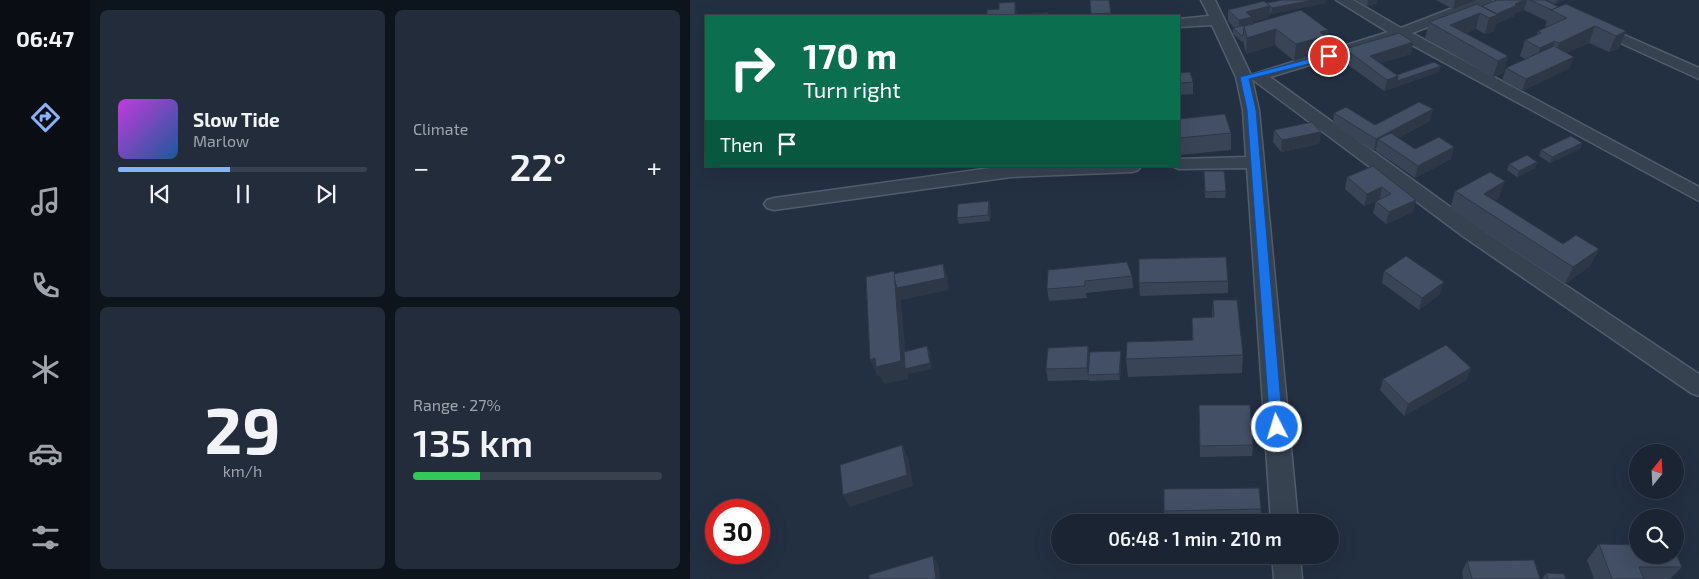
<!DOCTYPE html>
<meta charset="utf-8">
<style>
:root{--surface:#1a2432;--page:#232c3a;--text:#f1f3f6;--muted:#9fa4ac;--line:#38414d;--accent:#86b2ff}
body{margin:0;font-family:"Exo 2",sans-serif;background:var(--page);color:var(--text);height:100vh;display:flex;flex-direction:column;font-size:19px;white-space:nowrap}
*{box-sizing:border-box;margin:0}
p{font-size:16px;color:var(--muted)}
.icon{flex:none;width:28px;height:28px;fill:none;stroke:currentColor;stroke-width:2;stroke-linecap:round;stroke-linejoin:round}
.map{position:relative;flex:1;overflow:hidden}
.details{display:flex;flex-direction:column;gap:10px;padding:10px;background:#0e141c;width:600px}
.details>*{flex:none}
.hud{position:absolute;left:15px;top:15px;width:475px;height:152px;border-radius:0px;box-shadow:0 5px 20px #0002,0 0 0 1px var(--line);background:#0b6e4f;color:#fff;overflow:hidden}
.needle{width:32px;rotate:18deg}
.fabs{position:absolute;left:939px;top:444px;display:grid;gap:10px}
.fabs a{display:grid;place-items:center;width:55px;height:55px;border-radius:50%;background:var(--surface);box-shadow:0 5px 20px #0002,0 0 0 1px var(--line);font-size:25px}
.speed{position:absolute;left:15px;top:499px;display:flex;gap:10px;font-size:25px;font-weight:700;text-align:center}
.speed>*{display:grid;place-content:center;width:65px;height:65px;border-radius:50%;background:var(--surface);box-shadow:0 5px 20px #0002,0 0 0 1px var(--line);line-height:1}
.speed .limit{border:8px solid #d22;background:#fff;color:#111}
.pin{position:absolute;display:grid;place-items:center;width:42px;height:42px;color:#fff;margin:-21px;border:2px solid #fff;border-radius:50%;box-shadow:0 1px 5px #0007}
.me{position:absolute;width:55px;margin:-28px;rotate:355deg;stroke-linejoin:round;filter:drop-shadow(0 0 4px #0008)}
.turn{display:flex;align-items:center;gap:18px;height:105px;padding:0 15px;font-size:22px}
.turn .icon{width:65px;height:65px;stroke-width:2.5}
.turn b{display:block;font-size:35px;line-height:42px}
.then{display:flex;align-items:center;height:48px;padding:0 15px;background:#0003;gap:10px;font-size:19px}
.big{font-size:38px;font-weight:600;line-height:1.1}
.details .widget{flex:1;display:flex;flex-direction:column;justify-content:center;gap:8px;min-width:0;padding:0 18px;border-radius:8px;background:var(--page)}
.details .dial{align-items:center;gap:0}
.dial b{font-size:65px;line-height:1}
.song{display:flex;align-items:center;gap:15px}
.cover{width:60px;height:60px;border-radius:8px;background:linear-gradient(135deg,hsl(290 70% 55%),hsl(210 70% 35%))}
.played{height:5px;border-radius:2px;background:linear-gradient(90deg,var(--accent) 45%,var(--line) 45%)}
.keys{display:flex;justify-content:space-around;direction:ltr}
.heat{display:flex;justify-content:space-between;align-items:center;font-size:28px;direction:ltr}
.charge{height:8px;border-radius:4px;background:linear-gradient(90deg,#34c759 27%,var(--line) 0)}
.details .tiles{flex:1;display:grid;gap:10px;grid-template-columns:repeat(2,1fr)}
.trip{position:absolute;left:361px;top:514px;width:288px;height:50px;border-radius:25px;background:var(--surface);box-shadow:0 5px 20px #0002,0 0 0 1px var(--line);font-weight:600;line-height:50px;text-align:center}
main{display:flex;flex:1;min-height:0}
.tabs{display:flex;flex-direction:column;width:90px;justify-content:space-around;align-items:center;background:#0a0e14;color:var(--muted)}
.tabs .icon{width:35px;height:35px}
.tabs .current{color:var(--accent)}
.tabs b{font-size:22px;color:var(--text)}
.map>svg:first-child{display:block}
</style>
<main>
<nav class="tabs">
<b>06:47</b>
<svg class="icon current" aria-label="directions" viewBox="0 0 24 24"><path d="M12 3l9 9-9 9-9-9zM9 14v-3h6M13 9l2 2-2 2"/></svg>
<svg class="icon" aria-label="music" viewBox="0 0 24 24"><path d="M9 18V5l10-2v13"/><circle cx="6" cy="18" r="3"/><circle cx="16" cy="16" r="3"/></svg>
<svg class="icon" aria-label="phone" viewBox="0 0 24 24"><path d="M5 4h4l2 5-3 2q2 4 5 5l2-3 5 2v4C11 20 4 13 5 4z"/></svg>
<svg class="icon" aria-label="climate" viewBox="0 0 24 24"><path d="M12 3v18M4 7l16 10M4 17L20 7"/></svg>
<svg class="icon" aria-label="car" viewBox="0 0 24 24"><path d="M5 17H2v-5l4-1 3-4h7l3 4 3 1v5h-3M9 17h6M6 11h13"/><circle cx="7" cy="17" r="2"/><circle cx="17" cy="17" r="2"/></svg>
<svg class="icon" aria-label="filters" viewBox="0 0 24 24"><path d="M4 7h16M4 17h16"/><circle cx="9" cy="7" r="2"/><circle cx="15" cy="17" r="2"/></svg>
</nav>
<section class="details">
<div class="tiles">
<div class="widget">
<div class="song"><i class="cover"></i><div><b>Slow Tide</b><p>Marlow</p></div></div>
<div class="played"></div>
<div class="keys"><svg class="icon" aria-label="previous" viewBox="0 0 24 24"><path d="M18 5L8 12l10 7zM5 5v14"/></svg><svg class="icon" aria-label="pause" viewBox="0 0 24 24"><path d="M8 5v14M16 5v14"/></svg><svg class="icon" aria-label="next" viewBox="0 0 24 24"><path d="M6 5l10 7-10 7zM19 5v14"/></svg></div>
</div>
<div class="widget"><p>Climate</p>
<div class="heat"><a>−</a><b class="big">22°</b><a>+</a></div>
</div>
<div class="widget dial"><b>29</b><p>km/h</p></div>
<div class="widget"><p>Range · 27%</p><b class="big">135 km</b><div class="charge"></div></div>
</div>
</section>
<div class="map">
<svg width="1009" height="579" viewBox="0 0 1009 579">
<rect width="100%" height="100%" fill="#233042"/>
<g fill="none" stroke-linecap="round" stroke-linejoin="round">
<!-- street casing -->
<g stroke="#525d6c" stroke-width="3">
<g id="street">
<path d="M511 0H525L561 75 698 32 646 0H663L711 28 783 0H803L801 3 722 33 1009 187V201L709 38 580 77 788 227 1009 374V396L1001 393 774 237 562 79 569 110 608 522H581L557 168 489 169 482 166H489V159L556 157 553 110 546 77 522 25 489 27V19L519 16Z"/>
<path d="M907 23 1009 68V79L902 30 900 27Z"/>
<path d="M315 166H451L448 170 442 172 321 177 84 210 77 208 74 204 77 200 84 198Z"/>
<path d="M582 555H610L612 579H584Z"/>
</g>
</g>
<!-- street -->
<use href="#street" fill="#374251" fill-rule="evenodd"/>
</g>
<!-- wall -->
<g fill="#394456">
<path d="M400 0H419L421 16H402Z"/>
<path d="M592 0H636V3L581 14 580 12 579 17 562 22V24H564L611 10 636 46 633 47V52L604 61 585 45 556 54 553 41 552 42 543 34V28H544L538 21V10Z"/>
<path d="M665 0H687V3L677 7Z"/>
<path d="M746 0H787L763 9Z"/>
<path d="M807 0H855L869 7 936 31 929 48 919 52 899 43 876 53 880 68 832 91 812 80 816 68 835 59 830 56 835 40 846 35 848 31 857 27 855 26 857 21 834 10 825 13 824 16 806 24 804 31 795 34 786 29 776 33 818 56 813 73 803 77 735 38 739 22 792 6Z"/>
<path d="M857 0H874L865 4Z"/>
<path d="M723 42 721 54 690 63 707 75 749 72 694 91 653 61 655 49Z"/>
<path d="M489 73 503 82V94L489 95Z"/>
<path d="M644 113 685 125 740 121 708 138 725 149 761 159 725 178 686 151V149L684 151 643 124Z"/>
<path d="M489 119 541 133V150L489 155Z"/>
<path d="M584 130 631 132 629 144 591 152 583 142Z"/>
<path d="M892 143 890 149 860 163 849 156 851 150Z"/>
<path d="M847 162 845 168 827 177 817 170 819 164Z"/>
<path d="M683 166 723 212 696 224 683 213 686 201 674 206 655 189 657 177Z"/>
<path d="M514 178 536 191 535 198H515Z"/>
<path d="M765 191 809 198 805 201 873 244 909 249 900 266 875 284 760 209Z"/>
<path d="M301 208 300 221 269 224 267 218Z"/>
<path d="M358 270 442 276 443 288 396 293 397 298 359 301 357 289Z"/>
<path d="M694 271 750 294 729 310 692 283Z"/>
<path d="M538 281V293L450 296 449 283Z"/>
<path d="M523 300 553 355 552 373 438 377 436 359 502 340V318L522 317Z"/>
<path d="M398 346 400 357 431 351V358L430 380 399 381V380L358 381 356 369Z"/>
<path d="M781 368 776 380 714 416 690 390 693 379Z"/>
<path d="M509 405 563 445 562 456 510 457Z"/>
<path d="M571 509 570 520 474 522V511Z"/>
<path d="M909 544 992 567 980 579H904L897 560Z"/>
<path d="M777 561 850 579H773L772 572Z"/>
<path d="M856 573 876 579H852Z"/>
</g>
<!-- shaded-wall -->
<g fill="#2e3746">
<path d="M624 0H636V3L581 14 582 8Z"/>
<path d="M678 0H687V3L677 7Z"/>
<path d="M765 0H787L763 9Z"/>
<path d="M834 0H837L834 10 825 13 824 16 806 24 804 31 795 34 799 18 825 4Z"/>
<path d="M867 0H874L865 4Z"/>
<path d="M325 2 327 13V16H325Z"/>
<path d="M580 6 579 17 562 22 561 28 554 26 549 32V20L556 12Z"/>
<path d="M790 13 786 29 766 37 760 25Z"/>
<path d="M905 26 899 43 863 59 869 43Z"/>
<path d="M586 29 585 45 556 54 557 38Z"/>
<path d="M638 30 636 46 633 47V52L604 61 606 44 630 32Z"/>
<path d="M936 31 929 48 919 52 926 36Z"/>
<path d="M865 41 859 57 845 64 850 48Z"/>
<path d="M723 42 721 54 679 67 680 56Z"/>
<path d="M818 56 813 73 803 77 808 61Z"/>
<path d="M884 57 880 68 832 91 836 79Z"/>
<path d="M751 66 749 72 706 87 707 81Z"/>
<path d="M708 76 706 87 694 91 697 80Z"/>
<path d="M743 109 740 121 696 144 688 139 686 149 684 151 686 139Z"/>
<path d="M631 132 629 144 591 152 592 140Z"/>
<path d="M892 143 890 149 860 163 862 157Z"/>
<path d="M764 147 761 159 725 178 728 166Z"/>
<path d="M847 162 845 168 827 177 829 171Z"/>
<path d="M815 181 809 198 792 209 794 194Z"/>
<path d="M692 187 690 199 674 206 677 194Z"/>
<path d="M726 200 723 212 696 224 699 212Z"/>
<path d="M299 201 301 208 300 221 298 215Z"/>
<path d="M909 249 900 266 875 284 883 267Z"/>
<path d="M253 264 257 276 259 290 211 300 217 368 237 346 240 353 242 369 218 374V379L194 384 190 376 188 377 180 360 204 271 210 288Z"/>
<path d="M754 282 750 294 729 310 732 298Z"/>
<path d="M398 346 400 358 398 375 397 368Z"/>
<path d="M431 351V358L430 380 429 374Z"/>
<path d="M781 368 776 380 714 416 718 404Z"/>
<path d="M212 445 218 457 223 486 160 507 153 495Z"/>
<path d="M243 556 249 566 250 579H246Z"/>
</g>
<!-- building -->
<g fill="#424f64" stroke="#2e3746">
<path d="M400 0H419L421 13 401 14Z"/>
<path d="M592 0H624L582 8 577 3Z"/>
<path d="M807 0H834L825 4 827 5 807 14 792 6Z"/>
<path d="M840 0H855L869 7 862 10Z"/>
<path d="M574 1 580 6 556 12 562 17 549 20 538 10Z"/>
<path d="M325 2V15L358 13V16H267L297 14V10L309 9V3Z"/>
<path d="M787 4 808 15 799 18 790 13 760 25 818 56 808 61 739 22Z"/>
<path d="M876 4 936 31 926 36 905 26 869 43 865 41 850 48 835 40 851 33 848 31 877 18 861 10Z"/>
<path d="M611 10 638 30 630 32 635 36 606 44 586 29 557 38 554 26Z"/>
<path d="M563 23 564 24 554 26 553 36H552L543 28Z"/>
<path d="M709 33 723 42 680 56 708 76 697 80 655 49Z"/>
<path d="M864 46 884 57 836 79 816 68Z"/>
<path d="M744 62 751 66 707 81 708 76 707 75Z"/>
<path d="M500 72 503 82 489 83V73Z"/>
<path d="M729 102 743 109 686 139 644 113 656 107 685 125Z"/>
<path d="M535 114 541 133 489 138V119Z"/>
<path d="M622 122 631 132 592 140 584 130Z"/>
<path d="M701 133 725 149 749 137 764 147 728 166 688 139Z"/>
<path d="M881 136 892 143 862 157 851 150Z"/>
<path d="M837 155 847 162 829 171 819 164Z"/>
<path d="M683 166 726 200 699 212 686 201 701 194 692 187 677 194 657 177Z"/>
<path d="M514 171H534L536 191 515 192Z"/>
<path d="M800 172 815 181 794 194 873 244 886 235 909 249 883 267 765 191Z"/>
<path d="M299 201 298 215 267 218 268 204Z"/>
<path d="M716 256 754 282 732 298 694 271Z"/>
<path d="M536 257 538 281 449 283V259Z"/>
<path d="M437 262 442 276 395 281V286L357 289 358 270Z"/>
<path d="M253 264 255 278 207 288 203 274Z"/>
<path d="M204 271 211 361 186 367 185 358 180 360 176 277Z"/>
<path d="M523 300H547L553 355 436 359 437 342 503 340 502 318 524 317Z"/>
<path d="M756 345 781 368 718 404 693 379Z"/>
<path d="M237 346 240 363 215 369 214 352Z"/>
<path d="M398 346 397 368 356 369 358 348Z"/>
<path d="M431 351 429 374 398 375 400 352Z"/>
<path d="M509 405H560L563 445 510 446Z"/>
<path d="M212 445 217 475 153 495 150 465Z"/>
<path d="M569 488 571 509 474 511V489Z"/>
<path d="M909 544 948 545V555H985V552L992 567H949L954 579H922Z"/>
<path d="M243 556 246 579H179V575Z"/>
<path d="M844 560 850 579H782L777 561Z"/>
<path d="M856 573 874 574 876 579H858Z"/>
</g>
<!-- route -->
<path fill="#1a73e8" stroke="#114b97" d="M639 54 642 55V58L559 79 566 110 593 427 591 431H582L580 427 557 110 550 77Z"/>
</svg>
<div class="fabs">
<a><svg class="needle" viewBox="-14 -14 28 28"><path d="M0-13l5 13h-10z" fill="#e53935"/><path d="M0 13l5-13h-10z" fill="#9fa4ac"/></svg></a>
<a><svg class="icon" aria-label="search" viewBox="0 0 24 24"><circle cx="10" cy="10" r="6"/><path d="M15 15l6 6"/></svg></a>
</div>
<div class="speed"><div class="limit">30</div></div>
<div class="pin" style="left:639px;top:56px;background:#d93025"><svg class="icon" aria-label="arrive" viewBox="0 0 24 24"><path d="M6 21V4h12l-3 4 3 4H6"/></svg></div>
<svg class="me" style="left:587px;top:427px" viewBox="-20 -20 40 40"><circle r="17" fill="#1a73e8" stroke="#fff" stroke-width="3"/><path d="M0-11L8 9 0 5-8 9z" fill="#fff"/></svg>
<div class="trip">06:48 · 1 min · 210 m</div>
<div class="hud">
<div class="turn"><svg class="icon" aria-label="right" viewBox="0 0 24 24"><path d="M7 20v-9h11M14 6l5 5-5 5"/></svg><div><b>170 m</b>Turn right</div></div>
<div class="then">Then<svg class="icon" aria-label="arrive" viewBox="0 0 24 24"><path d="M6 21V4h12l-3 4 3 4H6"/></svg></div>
</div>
</div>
</main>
